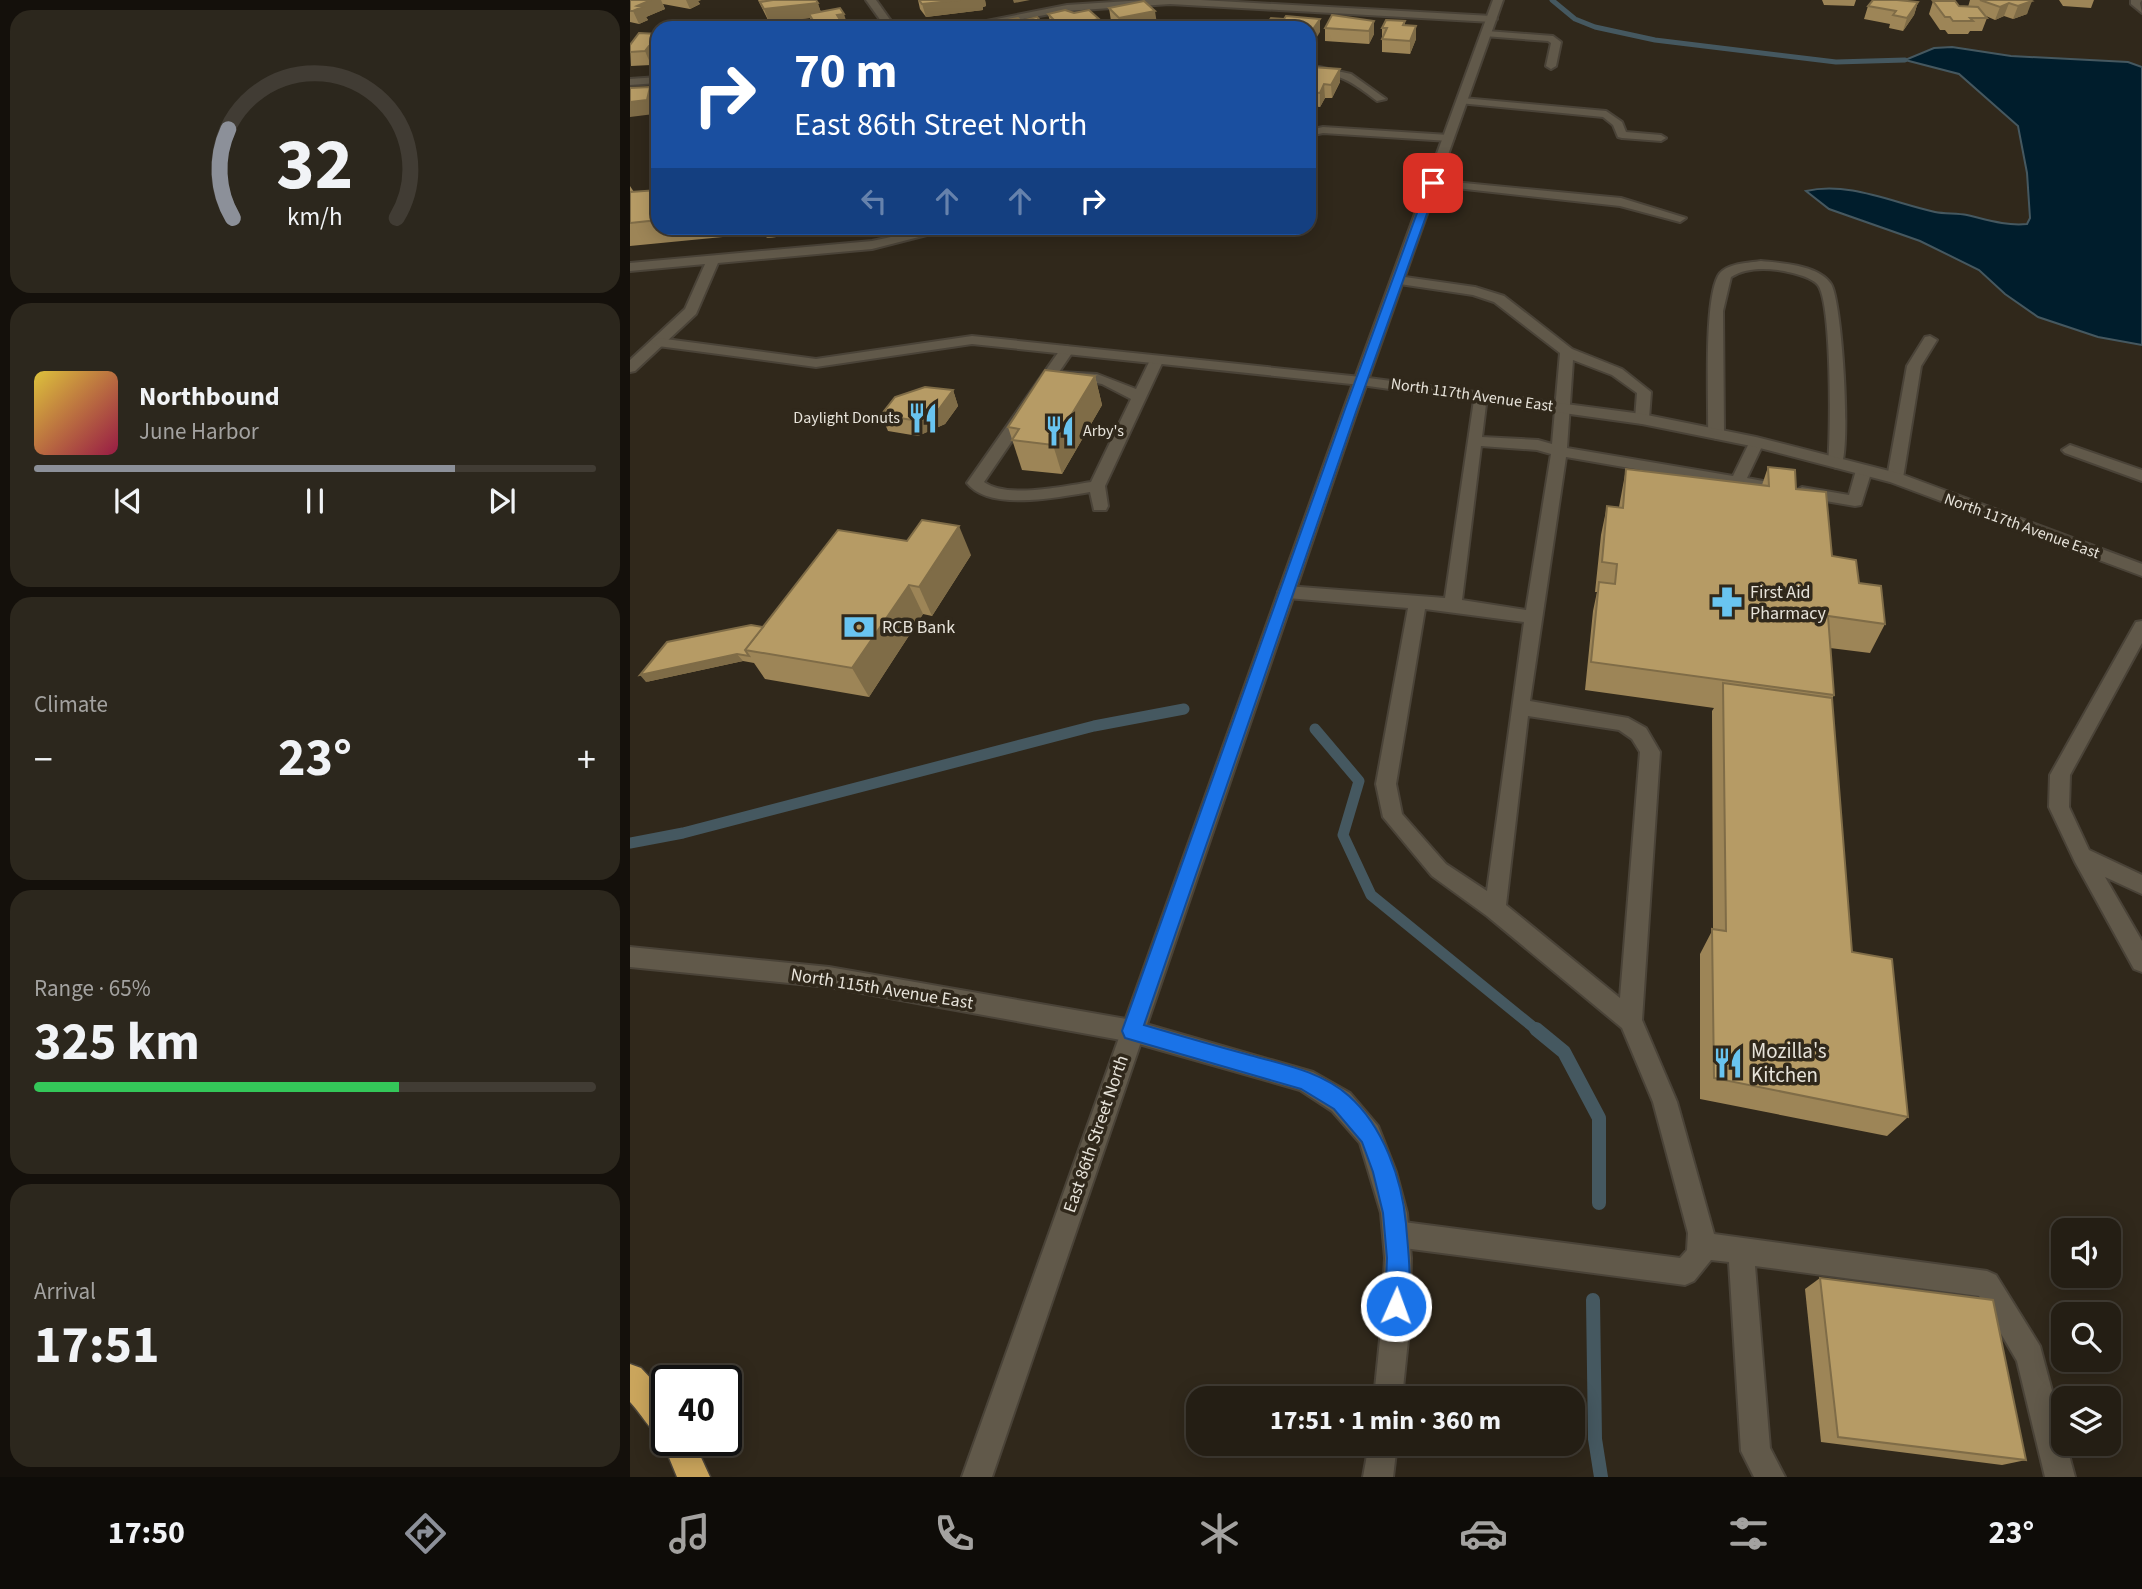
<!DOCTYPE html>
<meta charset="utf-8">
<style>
:root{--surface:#241e14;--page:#2c271d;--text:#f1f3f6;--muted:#a3a2a0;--line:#413c34;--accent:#8c9099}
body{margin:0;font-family:"Source Sans 3",sans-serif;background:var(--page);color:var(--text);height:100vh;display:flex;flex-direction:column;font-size:26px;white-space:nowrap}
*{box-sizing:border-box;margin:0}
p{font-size:23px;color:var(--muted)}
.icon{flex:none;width:38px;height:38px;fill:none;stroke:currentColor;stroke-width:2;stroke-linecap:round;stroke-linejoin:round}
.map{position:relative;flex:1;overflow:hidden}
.drawer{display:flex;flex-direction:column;gap:10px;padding:10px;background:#14100b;width:630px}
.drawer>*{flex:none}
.guide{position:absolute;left:21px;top:21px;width:665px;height:214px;border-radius:21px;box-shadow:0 4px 18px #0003,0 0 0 2px var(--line);background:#1a4fa0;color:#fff;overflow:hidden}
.buttons{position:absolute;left:1421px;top:1218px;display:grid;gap:14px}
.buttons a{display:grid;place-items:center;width:70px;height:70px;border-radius:14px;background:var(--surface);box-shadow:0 4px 18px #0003,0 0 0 2px var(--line);font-size:35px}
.speed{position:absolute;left:21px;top:1365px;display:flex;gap:14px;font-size:35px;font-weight:700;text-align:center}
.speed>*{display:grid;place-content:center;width:91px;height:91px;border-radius:50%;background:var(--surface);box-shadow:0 4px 18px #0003,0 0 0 2px var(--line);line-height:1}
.speed .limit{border:4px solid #111;border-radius:10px;background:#fff;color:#111}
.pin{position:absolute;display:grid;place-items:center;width:60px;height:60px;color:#fff;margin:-30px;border-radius:14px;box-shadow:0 4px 10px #0006}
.me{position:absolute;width:77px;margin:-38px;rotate:2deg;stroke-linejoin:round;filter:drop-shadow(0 0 5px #0008)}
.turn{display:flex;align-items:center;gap:24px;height:147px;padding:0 28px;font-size:32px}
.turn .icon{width:91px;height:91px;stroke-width:2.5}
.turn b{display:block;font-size:49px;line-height:60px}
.lanes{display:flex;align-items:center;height:66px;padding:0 28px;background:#0003;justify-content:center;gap:35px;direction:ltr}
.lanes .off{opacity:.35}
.big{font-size:52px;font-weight:700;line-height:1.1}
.drawer .card{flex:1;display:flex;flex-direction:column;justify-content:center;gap:10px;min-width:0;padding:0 24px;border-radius:21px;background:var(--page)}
.drawer .dial{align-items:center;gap:0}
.dial svg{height:182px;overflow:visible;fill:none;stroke:var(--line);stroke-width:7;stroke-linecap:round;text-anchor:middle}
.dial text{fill:var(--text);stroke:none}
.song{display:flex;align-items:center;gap:21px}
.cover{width:84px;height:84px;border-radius:10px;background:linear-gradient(135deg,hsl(50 70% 55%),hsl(340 70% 35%))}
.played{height:7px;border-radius:4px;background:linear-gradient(90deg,var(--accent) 75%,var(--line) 75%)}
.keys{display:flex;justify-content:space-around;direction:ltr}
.heat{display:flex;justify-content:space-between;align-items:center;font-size:38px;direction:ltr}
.charge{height:10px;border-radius:5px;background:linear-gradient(90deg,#34c759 65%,var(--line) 0)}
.trip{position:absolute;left:556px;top:1386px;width:399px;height:70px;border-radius:21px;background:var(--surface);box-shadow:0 4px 18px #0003,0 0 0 2px var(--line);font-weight:700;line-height:70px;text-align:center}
.menu{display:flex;height:112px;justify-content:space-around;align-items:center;background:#0e0c08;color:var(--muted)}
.menu .icon{width:49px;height:49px}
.menu .current{color:var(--accent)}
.menu b{font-size:32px;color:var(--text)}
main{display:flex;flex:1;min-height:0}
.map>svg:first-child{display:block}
</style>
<main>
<section class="drawer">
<div class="card dial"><svg viewBox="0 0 100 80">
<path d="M14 69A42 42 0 1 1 86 69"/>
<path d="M14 69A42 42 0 0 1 12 30" stroke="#8c9099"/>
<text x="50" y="56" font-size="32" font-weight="700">32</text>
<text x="50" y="72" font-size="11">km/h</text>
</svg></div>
<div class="card">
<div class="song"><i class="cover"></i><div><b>Northbound</b><p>June Harbor</p></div></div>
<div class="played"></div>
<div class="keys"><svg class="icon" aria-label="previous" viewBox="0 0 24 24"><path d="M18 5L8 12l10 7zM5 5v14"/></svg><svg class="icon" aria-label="pause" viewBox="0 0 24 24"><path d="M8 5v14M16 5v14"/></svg><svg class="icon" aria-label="next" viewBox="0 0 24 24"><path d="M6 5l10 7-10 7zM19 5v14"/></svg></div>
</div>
<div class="card"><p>Climate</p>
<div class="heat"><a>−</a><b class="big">23°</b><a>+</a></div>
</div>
<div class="card"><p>Range · 65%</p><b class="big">325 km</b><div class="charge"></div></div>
<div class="card"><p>Arrival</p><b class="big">17:51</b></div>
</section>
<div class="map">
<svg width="1512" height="1477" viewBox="0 0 1512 1477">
<rect width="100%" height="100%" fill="#30281b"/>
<!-- water -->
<path fill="#001d2c" stroke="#455860" stroke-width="2" d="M1322 47 1381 56 1498 62 1512 67V345L1468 337 1408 317 1375 294 1349 270 1290 241 1199 209 1176 191C1219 181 1263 203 1305 212 1315 214 1327 213 1337 215 1358 220 1376 226 1397 224L1400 218 1397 173 1388 126 1329 74 1275 60 1304 48Z"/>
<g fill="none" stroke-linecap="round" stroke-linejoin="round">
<!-- stream-far2 -->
<path stroke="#455860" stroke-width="5" d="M922 0 945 19 965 27 1025 40 1206 62 1275 60"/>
<!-- stream-far1 -->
<g stroke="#455860" stroke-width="11">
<path d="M685 729 729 781 713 835 741 895 908 1031"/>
<path d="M0 843 53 833 464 726 554 709"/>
</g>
<!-- stream -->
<g stroke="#455860" stroke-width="14">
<path d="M906 1029 934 1052 969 1118V1203"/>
<path d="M963 1300 965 1439 971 1477"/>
</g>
<!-- service casing -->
<g stroke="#4a4338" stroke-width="4">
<g id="service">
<path d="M857 31 923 36 931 42 926 66 921 69 916 66 921 43 918 41 854 36V32Z"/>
<path d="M689 67 721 74 756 99 747 101C726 85 707 69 679 76V70Z"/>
<path d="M833 98 976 111 992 122 996 132 1031 135 1036 138 1031 141 992 138 988 137 983 125 973 117 829 103 828 101Z"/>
<path d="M693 127 819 135 824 138 819 141 693 133 679 136V130Z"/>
<path d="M803 180 991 198 1056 218 1050 222 990 206 799 185 797 183Z"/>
<path d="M304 228H324L242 249 88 263 66 314 5 371 0 372V360L55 309 75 264 0 271V263L242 241Z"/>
<path d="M1131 261C1151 263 1189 265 1201 284 1212 301 1221 448 1211 466L1206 468 1198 463C1201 435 1202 304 1188 285 1181 276 1159 272 1148 270 1132 268 1115 268 1101 277L1093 311 1094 434 1086 439 1078 434C1079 403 1073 294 1090 273 1099 263 1119 263 1131 261Z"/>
<path d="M768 276 845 287 874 296 942 349 992 369 1021 392 1019 419 1012 424 1007 422 1005 419 1007 393 982 375 943 360 937 448 1103 476 1121 439H1131L1134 442 1117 478 1144 483 1146 487 1144 491 1138 492 936 457 900 701 998 718 1016 728 1030 752 1012 1020 1047 1102 1084 1234 1357 1271 1366 1275 1410 1346 1433 1432V1444H1436L1445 1477H1415L1387 1361 1349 1296 1125 1266 1140 1448 1155 1477H1124L1111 1451 1099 1262 1081 1260 1064 1281 1055 1285 766 1247 757 1243 753 1234 757 1225 766 1221 1050 1258 1057 1250 1058 1233 1023 1102 992 1028 857 916 802 876 753 817 746 784 778 608 657 598 648 592 657 586 815 598 845 393H855L857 396 852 437 908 440 922 444 930 353 864 302 843 295 763 283 762 280ZM851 446 907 450 921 454 896 610 832 600ZM795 609 894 622 857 891 816 864 772 814 766 784ZM898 716 989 730 1002 739 1010 752 990 998 876 905Z"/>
<path d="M1300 336 1307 340 1291 366 1273 478 1265 483 1257 478 1277 366 1295 337Z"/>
<path d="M437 346 444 350 429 372 467 374 506 389 522 356H532L534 359 475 486 478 506 476 510H464L460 492C428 497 360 512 337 483L432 347ZM445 379 472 384 501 399 461 482C434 486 377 499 354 482L423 381Z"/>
<path d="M1440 445 1512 470V481L1435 453 1432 450Z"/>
<path d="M1234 465 1242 470 1231 505 1225 506 1172 497 1164 492 1172 487 1219 495 1226 470Z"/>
</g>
</g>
<!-- minor casing -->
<g stroke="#4a4338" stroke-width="4">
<g id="minor">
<path d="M236 0H246L266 28H256Z"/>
<path d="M514 0H571L862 16 867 19 862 22 540 4 437 11 342 28H321L437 5Z"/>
<path d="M1501 0H1512L1510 3 1512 13 1501 4Z"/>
<path d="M28 77V83L0 85V79Z"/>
<path d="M342 336 731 377 1012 414 1126 437 1271 474 1512 564V576L1260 482 1126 447 1012 424 731 385 342 344 186 367 28 346 21 342 28 338 186 359Z"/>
<path d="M1512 621V643L1440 775 1439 807 1459 850 1512 875V894L1475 877 1512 941V972L1504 969 1445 862 1419 807 1420 775 1506 622Z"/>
</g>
</g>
<!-- tertiary casing -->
<g stroke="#4a4338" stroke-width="4">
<g id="tertiary">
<path d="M0 947 199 967 502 1020 683 1072 720 1093 748 1126 766 1172 777 1213 781 1258 779 1330 772 1398H744L751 1330 755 1258 751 1213 730 1143 702 1111 670 1090 502 1042 199 987 0 967Z"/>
<path d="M739 1444H767L763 1477H733Z"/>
</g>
</g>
<!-- secondary casing -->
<g stroke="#4a4338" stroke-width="4">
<path id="secondary" d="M863 0H873L727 411 362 1477H332L713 411Z"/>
</g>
<!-- motorway casing -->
<g stroke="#4a4338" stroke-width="3">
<path id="motorway" d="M0 1364 11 1368 37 1396V1440H63L80 1477H47L31 1438C24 1435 8 1410 0 1402Z"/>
</g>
<!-- service -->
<use href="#service" fill="#61594a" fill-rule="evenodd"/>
<!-- minor -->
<use href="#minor" fill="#61594a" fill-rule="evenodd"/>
<!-- tertiary -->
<use href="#tertiary" fill="#61594a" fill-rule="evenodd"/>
<!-- secondary -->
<use href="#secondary" fill="#61594a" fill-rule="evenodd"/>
<!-- motorway -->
<use href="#motorway" fill="#caa55c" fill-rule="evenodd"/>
</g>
<!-- wall -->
<g fill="#9d8557">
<path d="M0 0H71L68 1 70 4 60 9 33 4 35 9 16 17 18 20 9 24 0 22Z"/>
<path d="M128 0H186L191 12 218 27 184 28 180 18 139 22Z"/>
<path d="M288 0H355L356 6 353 7V10L296 17 290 9Z"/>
<path d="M1192 0H1226L1224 6 1194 5Z"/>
<path d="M1340 0H1400L1397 14 1383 19 1374 16 1365 20 1356 16 1357 18 1352 31H1340L1338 34H1318L1315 30H1310L1299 14 1303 1 1329 6 1338 7Z"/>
<path d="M1429 0H1466H1464L1461 8 1433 6Z"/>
<path d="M1288 2 1284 15 1273 31 1259 28 1260 24 1234 19 1238 6Z"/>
<path d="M479 8 527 24 508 28H488L481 21Z"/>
<path d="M418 14 471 28H422Z"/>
<path d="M744 21V34L739 44 695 41V28Z"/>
<path d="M775 21V26L786 39 780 54 752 52V28Z"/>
<path d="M28 34V59H25L21 65 1 66 0 45Z"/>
<path d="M679 70 710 82 702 98H695L690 107 679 106Z"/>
<path d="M0 186 4 192 28 190V228H194L193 232 137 238 135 233 0 246Z"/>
<path d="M465 376 472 405 432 474 392 470 378 427Z"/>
<path d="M323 390 328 406 315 424 288 436 258 431 251 415Z"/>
<path d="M1138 467 1166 489 1202 556 1229 583 1255 624 1240 653 1200 648 1204 695 1202 699 1222 952 1278 1117 1257 1136 1070 1099V954L1083 929 1082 711 1084 708 955 690 963 611 967 592H965L971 535 977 506 989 507 996 469 1132 485Z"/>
<path d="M341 555 302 616 293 614 239 697 135 679 124 663 113 661 16 682 133 627Z"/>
<path d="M1190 1278 1396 1460 1372 1465 1191 1442 1175 1289Z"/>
</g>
<!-- shaded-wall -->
<g fill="#7f6c47">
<path d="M21 0H31L35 9 16 17 18 20 9 24 3 11 7 6Z"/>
<path d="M56 0H71L68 1 70 4 60 9Z"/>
<path d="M330 0H355L356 6 353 7V10L296 17 292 4Z"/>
<path d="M383 0H400L384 3Z"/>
<path d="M1402 1 1397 14 1383 19 1388 6Z"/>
<path d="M1288 2 1284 15 1273 31 1277 18Z"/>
<path d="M188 3 192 16 179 14 180 18 139 22 134 9Z"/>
<path d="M1379 3 1374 16 1365 20 1370 7Z"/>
<path d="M525 11 527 24 508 28H491L489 18Z"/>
<path d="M214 14 218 27 188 28 207 15Z"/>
<path d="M469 19 471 28H431V27Z"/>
<path d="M690 19V32L679 50V35Z"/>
<path d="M744 21V34L739 44V31Z"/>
<path d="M786 26V39L780 54V41Z"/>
<path d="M19 46 25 59 21 65 15 51Z"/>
<path d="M710 69V82L702 98 701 85Z"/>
<path d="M694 84 695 98 690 107V93Z"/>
<path d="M20 87 27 101 24 114 0 117V102Z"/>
<path d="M132 228H194L193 232 137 238Z"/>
<path d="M465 376 472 405 432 474 423 445Z"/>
<path d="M323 390 328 406 315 424 288 436 282 420Z"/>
<path d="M329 526 341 555 302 616 289 587Z"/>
<path d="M279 585 293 614 239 697 222 668Z"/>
<path d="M107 654 113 661 16 682 10 675Z"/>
</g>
<!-- building -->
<g fill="#b69b65" stroke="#7f6c47" stroke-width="2">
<path d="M0 0H21L7 6 12 7 3 11H0Z"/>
<path d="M143 0H186L188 3 134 9 130 2Z"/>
<path d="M289 0H330L292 4Z"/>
<path d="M1243 0H1267L1288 2 1277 18 1263 15 1266 11 1238 6Z"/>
<path d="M1350 0H1400L1402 1 1388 6 1379 3 1370 7Z"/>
<path d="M514 1 525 11 489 18 479 8Z"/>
<path d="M1303 1H1325L1329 6 1348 7 1357 18H1340L1343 21H1323L1320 17H1315Z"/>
<path d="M210 8 214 14 207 15 212 23 188 28 179 14Z"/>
<path d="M435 10 444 13 459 10 469 19 431 27 418 14Z"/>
<path d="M702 15 744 21 739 31 695 28Z"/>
<path d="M656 16 690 19 679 35V28H634L641 18 654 19Z"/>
<path d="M407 17 415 26 405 28H366L362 23 388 18 391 21Z"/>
<path d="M756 20 775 21 773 25 786 26 780 41 752 39 757 28H752Z"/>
<path d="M150 23 152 26 136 28 135 25Z"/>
<path d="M9 33 28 34V45L19 46 15 51 0 52V45Z"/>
<path d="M681 67 710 69 701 85 694 84 690 93 679 92V70Z"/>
<path d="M20 87 17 100 0 102V88Z"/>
<path d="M28 190V220L0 223V192Z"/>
<path d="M415 370 465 376 423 445 382 440 389 429 378 427Z"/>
<path d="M295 387 323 390 309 409 282 420 251 415 265 397Z"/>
<path d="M1138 467 1165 470 1166 489 1196 492 1202 556 1226 560 1229 583 1251 586 1255 624 1198 616 1204 695 961 662 969 582 985 584 987 564 972 562 977 506 993 508 996 469 1139 486Z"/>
<path d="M292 520 329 526 289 587 279 585 222 668 115 650 208 530 277 541Z"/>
<path d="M121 625 133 627 115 650 119 656 107 654 10 675 37 642Z"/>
<path d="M1093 683 1202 698 1222 952 1262 959 1278 1117 1084 1078 1082 929 1096 931Z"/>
<path d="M1190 1278 1363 1300 1396 1460 1208 1437Z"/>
</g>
<!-- route -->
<path fill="#1a73e8" stroke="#114b97" stroke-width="2" d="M803 180 808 183 727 409 514 1025C548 1035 582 1045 616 1054 651 1064 691 1071 719 1096 753 1126 772 1179 776 1224 778 1252 784 1289 774 1314L766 1317 758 1314 755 1306 757 1258 753 1213 743 1172 732 1142 704 1109 671 1089 502 1040 495 1038 492 1031 715 409 798 183Z"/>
<!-- icons -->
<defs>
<g id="restaurant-bare" transform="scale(2.415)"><path d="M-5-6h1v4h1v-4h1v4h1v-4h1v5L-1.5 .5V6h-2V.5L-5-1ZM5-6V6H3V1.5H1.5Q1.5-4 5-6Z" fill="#69c4f0" stroke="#30281b" stroke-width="2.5" paint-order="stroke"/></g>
<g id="pharmacy-bare" transform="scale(2.415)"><path d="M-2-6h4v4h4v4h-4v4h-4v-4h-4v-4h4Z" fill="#69c4f0" stroke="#30281b" stroke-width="2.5" paint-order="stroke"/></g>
<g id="bank-bare" transform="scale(2.415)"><path d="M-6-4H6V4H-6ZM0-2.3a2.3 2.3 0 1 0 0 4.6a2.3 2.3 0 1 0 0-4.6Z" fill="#69c4f0" stroke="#30281b" stroke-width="2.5" paint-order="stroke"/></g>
</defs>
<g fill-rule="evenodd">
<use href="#restaurant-bare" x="293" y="418"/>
<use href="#restaurant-bare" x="430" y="431"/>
<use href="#pharmacy-bare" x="1097" y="602"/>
<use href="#bank-bare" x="229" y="627"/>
<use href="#restaurant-bare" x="1098" y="1063"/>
</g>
<g text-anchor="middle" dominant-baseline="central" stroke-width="7" stroke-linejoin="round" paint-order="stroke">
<!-- far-street labels -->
<g font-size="16" fill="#e7e3da" stroke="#30281b">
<text transform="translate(842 395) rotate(8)">North 117th Avenue East</text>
<text transform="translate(1392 526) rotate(20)">North 117th Avenue East</text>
</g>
<!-- far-poi labels -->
<g font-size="16" fill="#e7e3da" stroke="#30281b" text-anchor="end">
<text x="270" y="418">Daylight Donuts</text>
<text x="453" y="431" text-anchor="start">Arby's</text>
</g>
<!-- poi labels -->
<g font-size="18" fill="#e7e3da" stroke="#30281b" text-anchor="start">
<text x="1120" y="592">First Aid<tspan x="1120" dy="21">Pharmacy</tspan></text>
<text x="252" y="627">RCB Bank</text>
</g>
<!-- street labels -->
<g font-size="18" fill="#e7e3da" stroke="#30281b">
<text transform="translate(252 989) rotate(9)">North 115th Avenue East</text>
<text transform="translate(466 1134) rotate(-71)">East 86th Street North</text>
</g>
<!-- near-poi labels -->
<g font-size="21" fill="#e7e3da" stroke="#30281b" text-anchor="start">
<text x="1121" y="1051">Mozilla's<tspan x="1121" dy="24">Kitchen</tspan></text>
</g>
</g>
</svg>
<div class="buttons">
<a><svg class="icon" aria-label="sound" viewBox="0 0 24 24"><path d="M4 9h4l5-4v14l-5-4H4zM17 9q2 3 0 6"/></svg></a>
<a><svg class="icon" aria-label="search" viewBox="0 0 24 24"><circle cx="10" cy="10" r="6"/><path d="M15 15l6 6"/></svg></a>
<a><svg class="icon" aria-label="layers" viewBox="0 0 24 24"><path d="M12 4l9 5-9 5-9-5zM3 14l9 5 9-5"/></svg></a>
</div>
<div class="speed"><div class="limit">40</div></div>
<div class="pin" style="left:803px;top:183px;background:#d93025"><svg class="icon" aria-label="arrive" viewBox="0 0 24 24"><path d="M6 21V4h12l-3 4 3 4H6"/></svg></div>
<svg class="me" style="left:766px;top:1306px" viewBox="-20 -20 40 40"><circle r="17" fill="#1a73e8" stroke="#fff" stroke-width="3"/><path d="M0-11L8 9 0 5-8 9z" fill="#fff"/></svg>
<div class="trip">17:51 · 1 min · 360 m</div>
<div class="guide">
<div class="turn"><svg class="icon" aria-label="right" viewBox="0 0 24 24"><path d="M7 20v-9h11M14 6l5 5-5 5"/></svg><div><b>70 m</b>East 86th Street North</div></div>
<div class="lanes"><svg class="icon off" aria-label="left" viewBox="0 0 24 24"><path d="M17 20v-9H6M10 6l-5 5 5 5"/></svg><svg class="icon off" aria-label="ahead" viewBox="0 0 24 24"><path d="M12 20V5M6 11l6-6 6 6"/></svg><svg class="icon off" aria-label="ahead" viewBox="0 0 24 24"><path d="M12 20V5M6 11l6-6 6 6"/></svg><svg class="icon" aria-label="right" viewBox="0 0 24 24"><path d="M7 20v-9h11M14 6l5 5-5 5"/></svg></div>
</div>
</div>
</main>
<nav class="menu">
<b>17:50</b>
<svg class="icon current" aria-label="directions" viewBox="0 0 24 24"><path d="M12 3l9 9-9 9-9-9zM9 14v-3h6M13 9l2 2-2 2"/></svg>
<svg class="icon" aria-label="music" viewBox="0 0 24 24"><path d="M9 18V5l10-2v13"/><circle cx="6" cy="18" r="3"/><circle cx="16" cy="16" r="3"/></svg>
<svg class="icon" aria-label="phone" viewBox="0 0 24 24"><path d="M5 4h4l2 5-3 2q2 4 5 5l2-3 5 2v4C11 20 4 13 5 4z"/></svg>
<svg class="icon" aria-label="climate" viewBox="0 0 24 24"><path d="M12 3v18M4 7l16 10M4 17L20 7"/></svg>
<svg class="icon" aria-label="car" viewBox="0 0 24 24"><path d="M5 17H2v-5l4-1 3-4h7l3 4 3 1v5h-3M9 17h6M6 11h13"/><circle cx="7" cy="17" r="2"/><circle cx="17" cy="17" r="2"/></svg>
<svg class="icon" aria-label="filters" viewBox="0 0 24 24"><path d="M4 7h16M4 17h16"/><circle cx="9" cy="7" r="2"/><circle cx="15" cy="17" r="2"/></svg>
<b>23°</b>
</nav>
